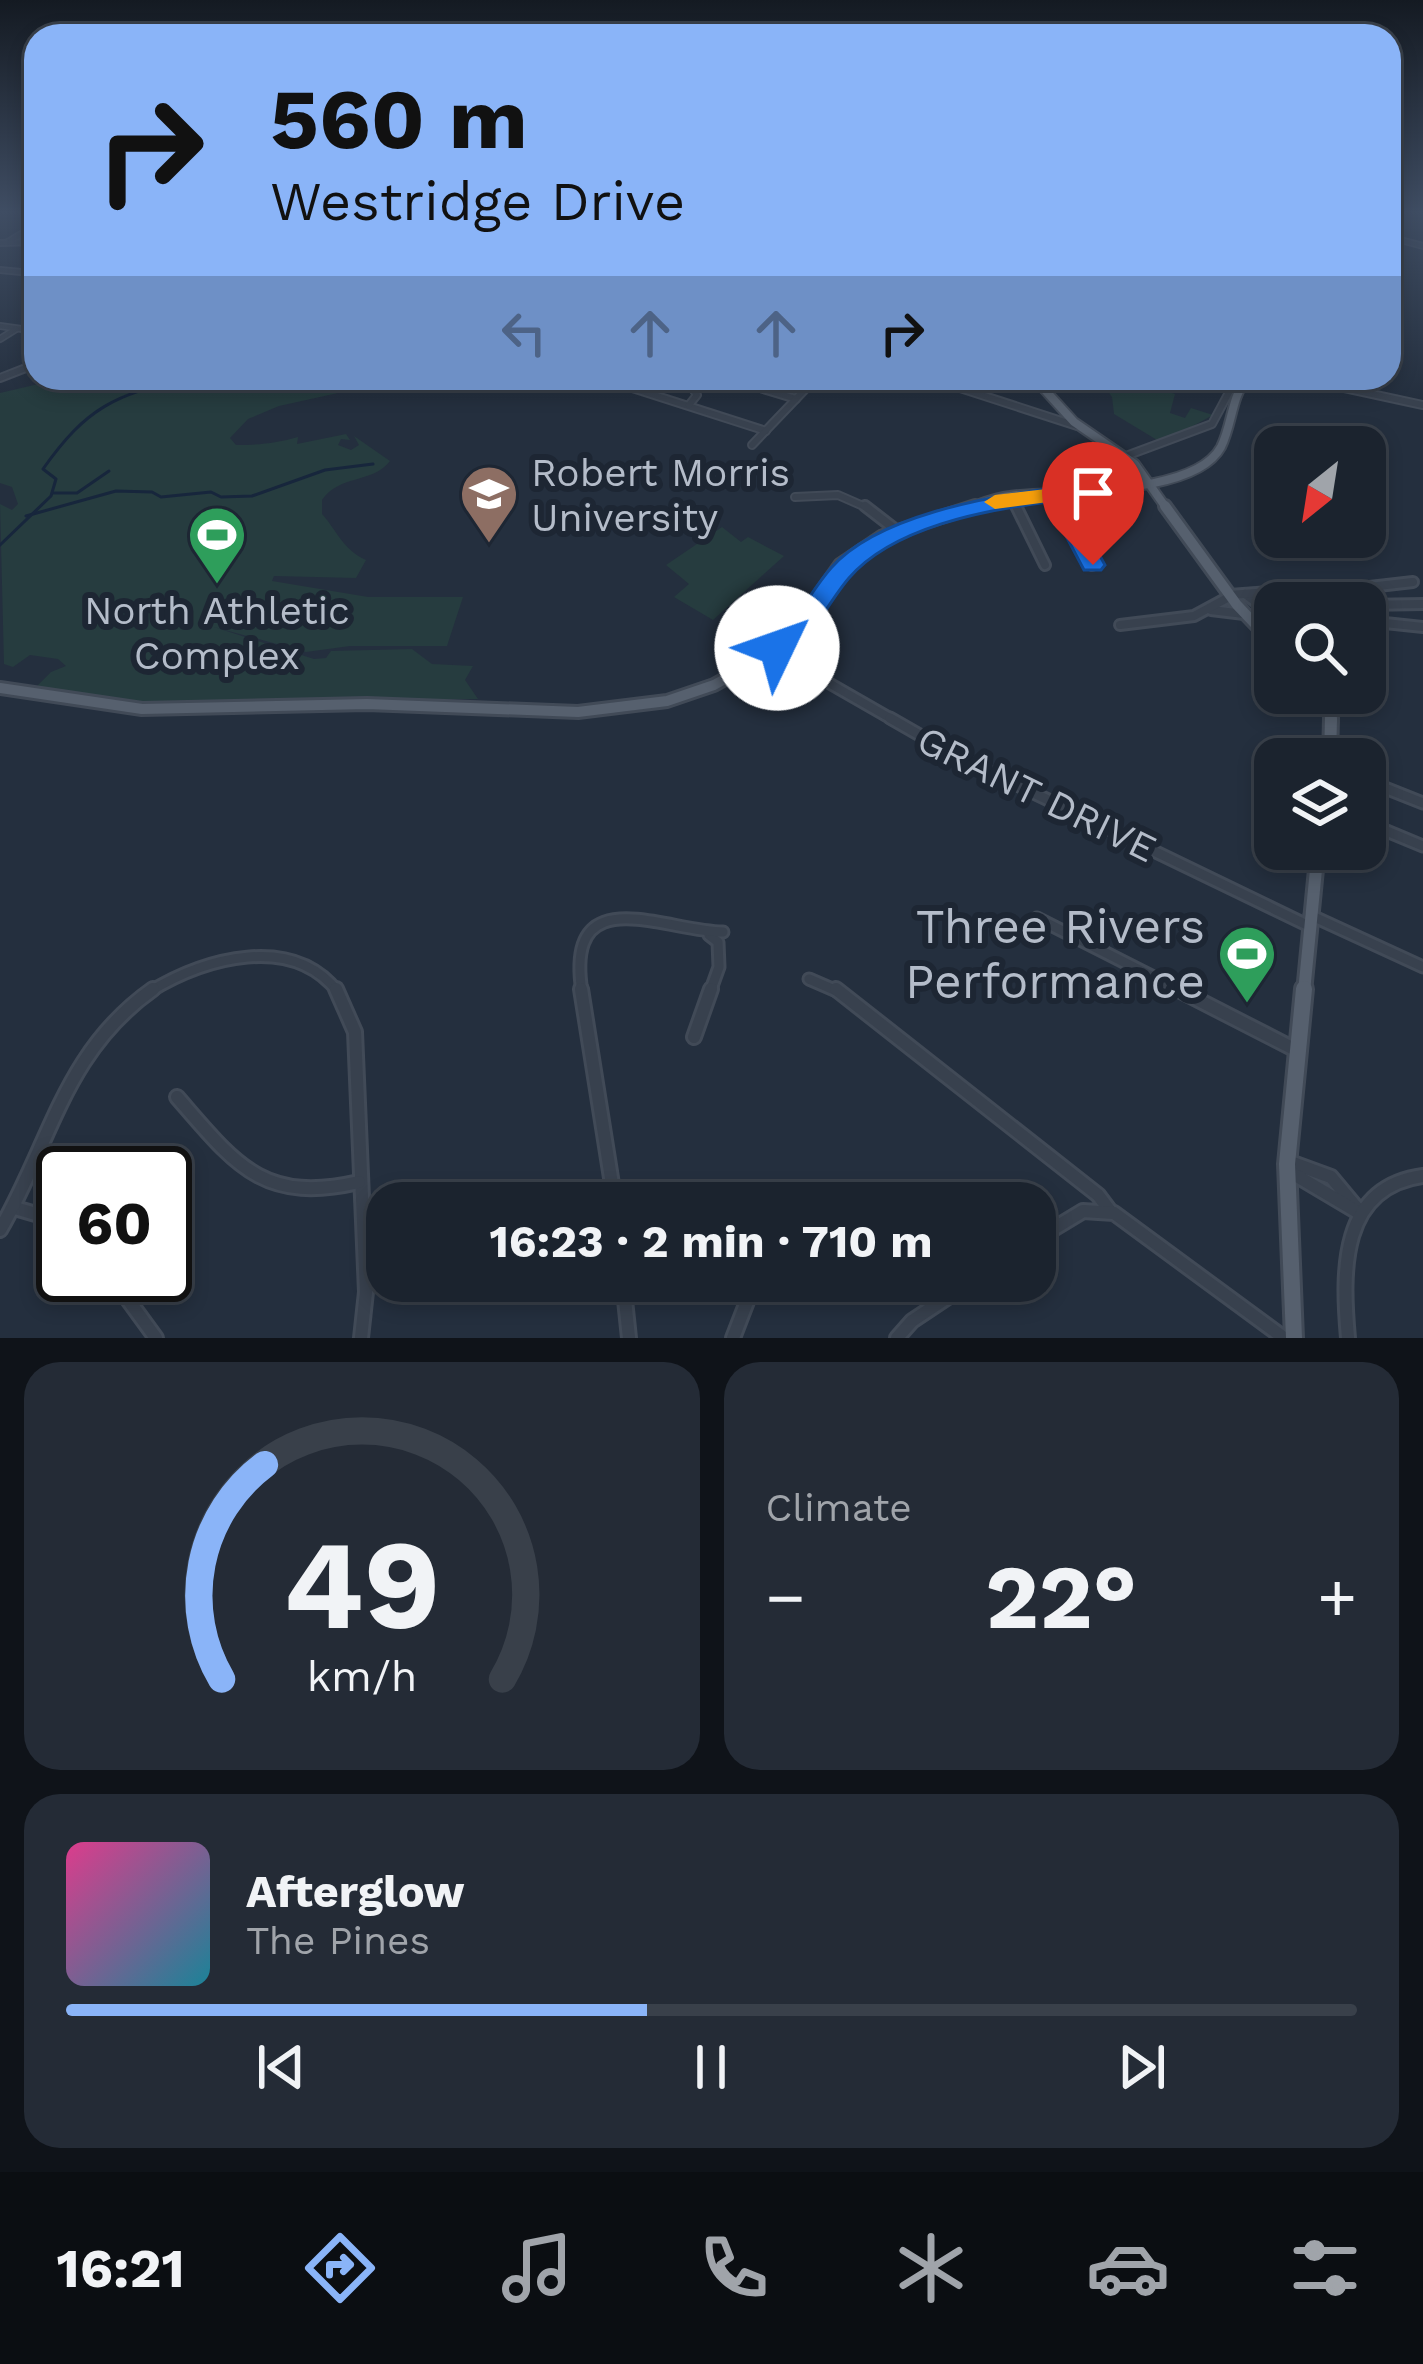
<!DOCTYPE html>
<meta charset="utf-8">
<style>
:root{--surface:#1b232e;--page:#242b36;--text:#f1f3f6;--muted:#a0a4aa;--line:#39404a;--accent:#8ab4f8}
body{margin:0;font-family:"Work Sans",sans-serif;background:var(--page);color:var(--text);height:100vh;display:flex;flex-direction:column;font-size:45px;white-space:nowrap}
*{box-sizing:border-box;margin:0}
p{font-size:39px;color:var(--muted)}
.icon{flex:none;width:66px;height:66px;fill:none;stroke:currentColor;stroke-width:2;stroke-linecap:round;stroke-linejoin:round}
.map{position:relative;height:1338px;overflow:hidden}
.sheet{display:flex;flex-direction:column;gap:24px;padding:24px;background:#0f1319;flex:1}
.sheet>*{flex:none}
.top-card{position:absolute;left:24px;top:24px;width:1377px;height:366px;border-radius:36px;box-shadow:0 6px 18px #0003,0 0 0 3px var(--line);background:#8ab4f8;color:#111;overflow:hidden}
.needle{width:78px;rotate:210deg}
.buttons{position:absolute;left:1254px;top:426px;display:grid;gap:24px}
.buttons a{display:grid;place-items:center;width:132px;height:132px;border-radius:24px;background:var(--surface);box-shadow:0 6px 18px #0003,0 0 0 3px var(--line);font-size:60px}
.speed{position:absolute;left:36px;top:1146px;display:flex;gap:24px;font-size:60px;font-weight:700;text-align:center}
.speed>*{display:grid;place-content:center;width:156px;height:156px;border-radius:50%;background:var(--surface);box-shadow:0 6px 18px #0003,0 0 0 3px var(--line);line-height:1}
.speed .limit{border:6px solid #111;border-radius:18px;background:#fff;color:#111}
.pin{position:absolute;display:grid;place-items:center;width:102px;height:102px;color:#fff;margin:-123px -51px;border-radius:50% 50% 50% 0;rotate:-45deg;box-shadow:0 0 12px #0007}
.pin .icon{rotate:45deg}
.me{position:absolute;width:132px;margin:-66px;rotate:48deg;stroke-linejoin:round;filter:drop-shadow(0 0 9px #0008)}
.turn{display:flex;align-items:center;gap:42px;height:252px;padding:0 48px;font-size:54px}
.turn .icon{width:156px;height:156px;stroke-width:2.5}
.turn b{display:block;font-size:84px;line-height:102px}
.lanes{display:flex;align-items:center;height:114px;padding:0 48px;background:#0003;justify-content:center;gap:60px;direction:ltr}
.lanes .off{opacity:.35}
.big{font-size:90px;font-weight:700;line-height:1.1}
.sheet .card{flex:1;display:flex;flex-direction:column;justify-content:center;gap:18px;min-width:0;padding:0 42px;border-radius:36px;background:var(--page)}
.sheet .dial{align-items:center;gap:0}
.dial svg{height:312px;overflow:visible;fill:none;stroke:var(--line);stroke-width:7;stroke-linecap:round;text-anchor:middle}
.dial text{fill:var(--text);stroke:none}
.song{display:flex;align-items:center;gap:36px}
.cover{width:144px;height:144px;border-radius:18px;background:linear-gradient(135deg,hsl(330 70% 55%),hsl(190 70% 35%))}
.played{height:12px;border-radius:6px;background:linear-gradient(90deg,var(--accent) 45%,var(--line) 45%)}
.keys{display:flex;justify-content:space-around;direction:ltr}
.heat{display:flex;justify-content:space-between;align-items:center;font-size:66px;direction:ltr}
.sheet .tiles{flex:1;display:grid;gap:24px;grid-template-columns:1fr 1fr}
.card:last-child{grid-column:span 2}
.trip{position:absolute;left:366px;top:1182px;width:690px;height:120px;border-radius:36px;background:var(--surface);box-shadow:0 6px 18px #0003,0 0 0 3px var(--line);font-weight:700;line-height:120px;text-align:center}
.dock{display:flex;height:192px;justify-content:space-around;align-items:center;background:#0b0e12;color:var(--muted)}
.dock .icon{width:84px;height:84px}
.dock .current{color:var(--accent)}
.dock b{font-size:54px;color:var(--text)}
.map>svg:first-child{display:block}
</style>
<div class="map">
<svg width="1423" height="1338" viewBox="0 0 1423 1338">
<rect width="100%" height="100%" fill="#242f3e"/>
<!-- green -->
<g fill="#263c3f">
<path d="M64 378H350L338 393 279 406 248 419 230 438 236 445C260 445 277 443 298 437L297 444 346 434 350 440 341 439 338 445 351 450 359 445 354 436 390 461C372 484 340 474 322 500V514C335 528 343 550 366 560L356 578 274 576 272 581 368 597H463L447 646H350L306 652 214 627 314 659 326 658 331 651 412 649 432 664 473 666 465 680 478 699 152 702 77 696 37 686 51 672 66 666 58 659 30 655 13 667 4 664 0 504 12 510 18 504 12 487 0 483V393Z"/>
<path d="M1099 378H1131L1175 394 1170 413 1185 418 1191 408 1213 415 1162 443 1114 414 1112 397Z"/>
<path d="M722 527 741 542 748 537 784 556 713 620 674 597 689 584 666 565Z"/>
</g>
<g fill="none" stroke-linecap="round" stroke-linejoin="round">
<!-- stream -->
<g stroke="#17263c" stroke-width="3">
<path d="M300 378H305"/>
<path d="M266 387 316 389"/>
<path d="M54 493H77L109 471"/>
<path d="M26 516 116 491 152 492 161 497 211 492 221 497 252 496 325 470 373 464"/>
<path d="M0 545 51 496 56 479 43 469C87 407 114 395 188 378"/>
</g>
<!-- minor-far4 casing -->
<g stroke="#414a57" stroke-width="8">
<g id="minor-far4">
<path d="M1389 237 1423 246"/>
<path d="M8 242 36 225"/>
<path d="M0 243 36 242"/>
<path d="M0 270 21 272"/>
<path d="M0 326 36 331"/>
<path d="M0 339 16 329"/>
</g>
</g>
<!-- minor-far3 casing -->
<g stroke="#414a57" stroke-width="10">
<g id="minor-far3">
<path d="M0 378 36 364"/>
<path d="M601 378 766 431"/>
<path d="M686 378 697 395 689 405"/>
<path d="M751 378 763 389 796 399"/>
<path d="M929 378 1077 426"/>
<path d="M1298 378 1423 405"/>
<path d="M752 445 816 378"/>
<path d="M1126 456 1212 424 1234 383H1243"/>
<path d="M1079 468 1119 452"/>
<path d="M1011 495 1018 509"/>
<path d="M1055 495 1062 509"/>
<path d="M795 497 838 495 870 509"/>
</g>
</g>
<!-- minor-far2 casing -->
<g stroke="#414a57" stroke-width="14">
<g id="minor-far2">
<path d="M865 506 896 530"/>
<path d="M1016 506 1045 565"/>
<path d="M1061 506 1092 565"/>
<path d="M1276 591 1295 603"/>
<path d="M1245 594 1275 616"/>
<path d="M1230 595 1309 589 1357 603"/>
<path d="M1345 598 1352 589 1413 582"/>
<path d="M1365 605 1423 604"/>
<path d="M1365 609 1385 623 1423 627"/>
<path d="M1211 610 1244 614"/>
<path d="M1120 625 1194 616 1231 596"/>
<path d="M773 651 895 721"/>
</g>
</g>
<!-- minor-far1 casing -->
<g stroke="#414a57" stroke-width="15">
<g id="minor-far1">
<path d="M890 718 951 753 1309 926"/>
<path d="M1365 780 1423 803"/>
<path d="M1365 822 1423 846"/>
<path d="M1310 915 1423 967"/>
<path d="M1037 918 1183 992"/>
<path d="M709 935 718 942 719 967 710 992"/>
<path d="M809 979 839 992"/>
<path d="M149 992C205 958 292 933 338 992"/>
<path d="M582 992C564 878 663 931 723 932"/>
</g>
</g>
<!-- minor casing -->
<g stroke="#414a57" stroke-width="18">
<g id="minor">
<path d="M336 989 355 1032 366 1292 361 1338"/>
<path d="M581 989 615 1203"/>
<path d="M836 989 1098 1195 1110 1211"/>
<path d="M1177 989 1296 1050"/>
<path d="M694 1037 711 989"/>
<path d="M177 1097C236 1165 263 1204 359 1182"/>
<path d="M1290 1162 1331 1177 1361 1213"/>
<path d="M1292 1173 1361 1214"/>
<path d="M15 1208 63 1222"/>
<path d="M0 1230C52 1140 64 1052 153 989"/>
<path d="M1035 1240 1083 1211 1114 1213 1284 1338"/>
<path d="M110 1275 156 1338"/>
<path d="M623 1281 629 1338"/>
<path d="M733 1338 755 1281"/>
<path d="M897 1338 912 1321 972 1281"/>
<path d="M1348 1338C1342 1271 1340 1187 1423 1176"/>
</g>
</g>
<!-- major-far3 casing -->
<g stroke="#414a57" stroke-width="12">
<g id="major-far3">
<path d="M1034 378 1074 422 1135 464 1167 509"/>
<path d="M966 509C980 504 995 497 1010 496 1060 489 1194 497 1221 447 1232 425 1231 400 1246 378"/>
</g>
</g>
<!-- major-far2 casing -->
<g stroke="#414a57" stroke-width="16">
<g id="major-far2">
<path d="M1165 506 1237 605 1275 645"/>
<path d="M0 688 142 709 367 704 578 712 667 701 714 685 768 655 796 628 840 565 883 536 975 506"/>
<path d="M1321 693 1332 721"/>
</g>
</g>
<!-- major-far1 casing -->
<g stroke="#414a57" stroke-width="18">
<g id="major-far1">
<path d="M1330 759 1331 718"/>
<path d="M1304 992 1318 849"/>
</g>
</g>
<!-- major casing -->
<g stroke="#414a57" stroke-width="22">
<path id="major" d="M1294 1338 1287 1164 1304 989"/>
</g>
<!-- minor-far4 -->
<use href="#minor-far4" stroke="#38414e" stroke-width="4.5"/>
<!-- minor-far3 -->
<use href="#minor-far3" stroke="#38414e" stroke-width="6"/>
<!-- minor-far2 -->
<use href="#minor-far2" stroke="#38414e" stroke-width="8"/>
<!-- minor-far1 -->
<use href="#minor-far1" stroke="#38414e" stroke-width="9"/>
<!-- minor -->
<use href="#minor" stroke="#38414e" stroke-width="12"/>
<!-- major-far3 -->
<use href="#major-far3" stroke="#56606e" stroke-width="8"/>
<!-- major-far2 -->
<use href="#major-far2" stroke="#56606e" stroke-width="10"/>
<!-- major-far1 -->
<use href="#major-far1" stroke="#56606e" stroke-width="12"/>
<!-- major -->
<use href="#major" stroke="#56606e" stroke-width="16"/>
</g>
<!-- sky -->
<linearGradient id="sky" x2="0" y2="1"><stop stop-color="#141a22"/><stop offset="0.53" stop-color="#3f4d63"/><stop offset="1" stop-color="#3f4d63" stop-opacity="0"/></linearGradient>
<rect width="1423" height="399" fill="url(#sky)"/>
<!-- route -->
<path fill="#1a73e8" stroke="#114b97" stroke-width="3" d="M1055 488 1066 494 1105 565 1101 570H1084L1048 502C985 510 893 527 849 578 826 605 813 637 787 661L778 664 760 651C767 639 779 639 787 628 803 609 815 586 831 568 876 516 989 496 1055 488Z"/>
<!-- slow -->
<path fill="#f59e0b" d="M1055 488 1063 490 1079 516 1076 521H1060L1048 502 995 509 984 502 995 495Z"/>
<!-- icons -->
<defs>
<g id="university-pin" transform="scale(3)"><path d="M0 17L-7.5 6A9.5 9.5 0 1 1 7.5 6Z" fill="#8d6e63" stroke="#1d2633"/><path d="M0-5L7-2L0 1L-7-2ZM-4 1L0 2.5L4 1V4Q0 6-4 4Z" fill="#fff"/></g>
<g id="stadium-pin" transform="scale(3)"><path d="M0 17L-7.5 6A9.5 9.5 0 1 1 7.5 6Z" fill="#2e9e5b" stroke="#1d2633"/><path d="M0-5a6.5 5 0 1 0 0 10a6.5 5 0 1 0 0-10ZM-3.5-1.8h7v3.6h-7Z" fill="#fff"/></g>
</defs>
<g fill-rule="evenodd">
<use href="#university-pin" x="489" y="494"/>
<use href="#stadium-pin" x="217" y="535"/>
<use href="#stadium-pin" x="1247" y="954"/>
</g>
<g text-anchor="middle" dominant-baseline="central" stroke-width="12" stroke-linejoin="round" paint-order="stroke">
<!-- poi labels -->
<g font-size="39" fill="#b4bcc9" stroke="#1d2633" text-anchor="start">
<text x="531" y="472">Robert Morris<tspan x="531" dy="45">University</tspan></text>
<text x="217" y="610" text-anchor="middle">North Athletic<tspan x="217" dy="45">Complex</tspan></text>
</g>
<!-- street labels -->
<g font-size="39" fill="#b4bcc9" stroke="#1d2633">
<text transform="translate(1037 794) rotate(26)">GRANT DRIVE</text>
</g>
<!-- near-poi labels -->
<g font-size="48" fill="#b4bcc9" stroke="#1d2633" text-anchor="end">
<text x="1205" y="926">Three Rivers<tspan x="1205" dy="55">Performance</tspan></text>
</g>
</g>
</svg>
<div class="buttons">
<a><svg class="needle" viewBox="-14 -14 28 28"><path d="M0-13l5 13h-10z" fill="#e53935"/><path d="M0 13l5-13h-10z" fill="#a0a4aa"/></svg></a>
<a><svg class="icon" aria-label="search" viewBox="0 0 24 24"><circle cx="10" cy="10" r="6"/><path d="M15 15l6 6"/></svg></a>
<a><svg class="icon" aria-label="layers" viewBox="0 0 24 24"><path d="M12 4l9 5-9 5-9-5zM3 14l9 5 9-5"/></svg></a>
</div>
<div class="speed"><div class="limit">60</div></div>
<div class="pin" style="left:1093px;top:565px;background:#d93025"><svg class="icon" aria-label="arrive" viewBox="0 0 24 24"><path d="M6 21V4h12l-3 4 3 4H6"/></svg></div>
<svg class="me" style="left:777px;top:648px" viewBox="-20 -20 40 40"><circle r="19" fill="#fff"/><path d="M0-13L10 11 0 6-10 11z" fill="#1a73e8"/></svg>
<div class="trip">16:23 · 2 min · 710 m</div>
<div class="top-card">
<div class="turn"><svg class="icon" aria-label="right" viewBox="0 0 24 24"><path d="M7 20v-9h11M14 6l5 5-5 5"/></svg><div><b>560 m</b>Westridge Drive</div></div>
<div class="lanes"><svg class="icon off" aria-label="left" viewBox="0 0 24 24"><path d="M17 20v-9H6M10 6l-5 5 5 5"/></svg><svg class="icon off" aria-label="ahead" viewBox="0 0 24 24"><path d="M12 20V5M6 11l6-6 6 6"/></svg><svg class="icon off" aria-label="ahead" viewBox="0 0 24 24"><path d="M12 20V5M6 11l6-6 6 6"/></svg><svg class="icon" aria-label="right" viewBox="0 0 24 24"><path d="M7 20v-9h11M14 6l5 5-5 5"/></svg></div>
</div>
</div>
<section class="sheet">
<div class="tiles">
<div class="card dial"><svg viewBox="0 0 100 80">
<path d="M14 69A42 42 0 1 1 86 69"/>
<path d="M14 69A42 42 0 0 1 25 14" stroke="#8ab4f8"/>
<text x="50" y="56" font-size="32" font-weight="700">49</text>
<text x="50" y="72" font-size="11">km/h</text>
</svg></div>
<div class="card"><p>Climate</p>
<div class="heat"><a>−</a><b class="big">22°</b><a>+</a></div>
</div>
<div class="card">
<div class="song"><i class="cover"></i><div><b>Afterglow</b><p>The Pines</p></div></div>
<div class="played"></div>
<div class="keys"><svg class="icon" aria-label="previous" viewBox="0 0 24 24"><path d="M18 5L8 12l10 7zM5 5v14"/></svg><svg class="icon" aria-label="pause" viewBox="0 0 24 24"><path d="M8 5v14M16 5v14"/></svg><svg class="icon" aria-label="next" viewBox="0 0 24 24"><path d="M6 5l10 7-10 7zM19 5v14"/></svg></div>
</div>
</div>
</section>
<nav class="dock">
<b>16:21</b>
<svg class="icon current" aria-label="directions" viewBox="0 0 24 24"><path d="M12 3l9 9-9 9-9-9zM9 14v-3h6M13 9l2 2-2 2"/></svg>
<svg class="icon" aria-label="music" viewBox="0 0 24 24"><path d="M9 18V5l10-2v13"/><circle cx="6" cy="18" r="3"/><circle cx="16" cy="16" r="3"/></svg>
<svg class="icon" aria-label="phone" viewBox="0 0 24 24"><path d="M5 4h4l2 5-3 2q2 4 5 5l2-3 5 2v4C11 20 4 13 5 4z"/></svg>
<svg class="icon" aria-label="climate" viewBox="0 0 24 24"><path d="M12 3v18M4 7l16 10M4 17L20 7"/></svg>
<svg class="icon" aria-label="car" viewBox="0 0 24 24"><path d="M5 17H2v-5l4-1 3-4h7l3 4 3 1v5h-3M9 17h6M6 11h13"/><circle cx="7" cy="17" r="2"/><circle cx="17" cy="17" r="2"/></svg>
<svg class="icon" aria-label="filters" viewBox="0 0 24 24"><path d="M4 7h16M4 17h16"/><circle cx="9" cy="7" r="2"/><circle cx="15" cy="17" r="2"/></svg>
</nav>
